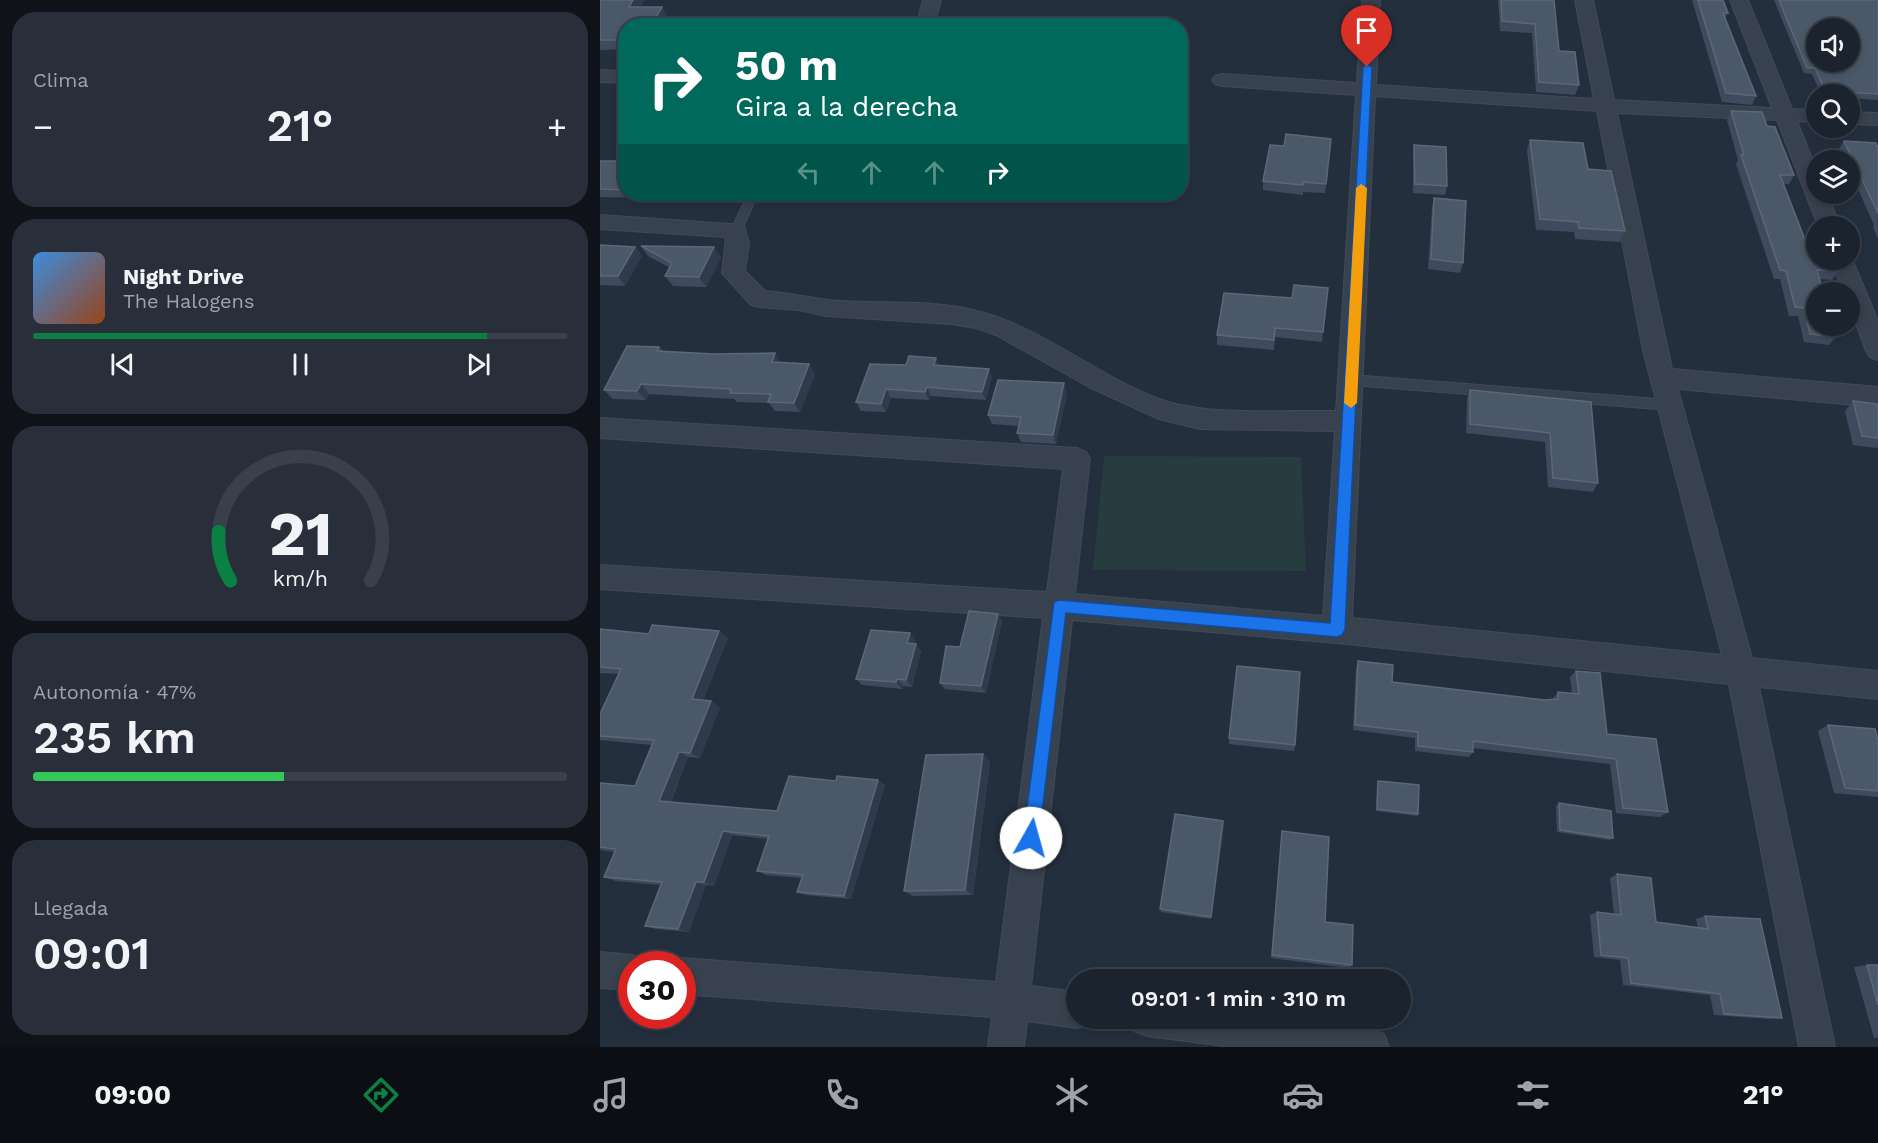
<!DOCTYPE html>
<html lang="es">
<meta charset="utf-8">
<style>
:root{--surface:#1b232e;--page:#282f3a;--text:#f1f3f6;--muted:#a0a4aa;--line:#39404a;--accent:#0b8043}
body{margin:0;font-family:"Work Sans",sans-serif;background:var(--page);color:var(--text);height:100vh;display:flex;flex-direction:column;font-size:22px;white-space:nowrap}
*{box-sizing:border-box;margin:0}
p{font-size:20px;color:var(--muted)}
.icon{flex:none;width:33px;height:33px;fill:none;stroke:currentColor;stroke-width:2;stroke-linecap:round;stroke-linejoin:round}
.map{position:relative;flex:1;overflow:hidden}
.drawer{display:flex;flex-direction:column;gap:12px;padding:12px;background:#0f1319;width:600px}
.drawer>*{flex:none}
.guide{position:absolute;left:18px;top:18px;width:570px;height:183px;border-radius:24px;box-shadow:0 3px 9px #0003,0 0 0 2px var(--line);background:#00695c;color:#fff;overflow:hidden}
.buttons{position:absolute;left:1206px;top:18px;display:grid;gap:12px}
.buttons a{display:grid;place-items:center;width:54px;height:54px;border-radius:50%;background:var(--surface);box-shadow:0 3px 9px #0003,0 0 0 2px var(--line);font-size:30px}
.speed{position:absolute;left:18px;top:951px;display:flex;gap:12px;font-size:30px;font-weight:700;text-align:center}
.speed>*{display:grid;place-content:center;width:78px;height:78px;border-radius:50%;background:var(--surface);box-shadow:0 3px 9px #0003,0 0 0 2px var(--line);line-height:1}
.speed .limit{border:9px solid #d22;background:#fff;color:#111}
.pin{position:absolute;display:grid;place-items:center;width:51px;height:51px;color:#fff;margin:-62px -26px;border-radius:50% 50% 50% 0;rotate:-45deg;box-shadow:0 0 6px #0007}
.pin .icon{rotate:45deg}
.me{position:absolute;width:66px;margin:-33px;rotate:7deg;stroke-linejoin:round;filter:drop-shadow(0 0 4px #0008)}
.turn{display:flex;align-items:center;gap:21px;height:126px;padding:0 18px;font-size:27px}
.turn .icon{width:78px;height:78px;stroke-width:2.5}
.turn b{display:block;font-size:42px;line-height:51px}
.lanes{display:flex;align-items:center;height:57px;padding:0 18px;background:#0003;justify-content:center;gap:30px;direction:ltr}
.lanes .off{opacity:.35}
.big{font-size:45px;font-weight:600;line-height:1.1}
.drawer .widget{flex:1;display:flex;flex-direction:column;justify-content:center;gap:9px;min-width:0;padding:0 21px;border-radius:24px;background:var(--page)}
.drawer .dial{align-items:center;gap:0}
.dial svg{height:156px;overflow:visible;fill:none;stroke:var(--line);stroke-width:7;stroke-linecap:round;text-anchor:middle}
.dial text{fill:var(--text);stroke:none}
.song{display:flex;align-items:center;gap:18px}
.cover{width:72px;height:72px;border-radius:9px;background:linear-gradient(135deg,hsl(210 70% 55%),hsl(20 70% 35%))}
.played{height:6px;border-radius:3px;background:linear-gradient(90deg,var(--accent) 85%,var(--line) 85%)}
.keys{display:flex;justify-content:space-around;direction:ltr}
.heat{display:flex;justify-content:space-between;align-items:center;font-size:33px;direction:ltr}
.charge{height:9px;border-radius:4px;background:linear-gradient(90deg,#34c759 47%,var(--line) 0)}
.trip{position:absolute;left:466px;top:969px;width:345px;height:60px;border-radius:30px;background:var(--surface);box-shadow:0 3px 9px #0003,0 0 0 2px var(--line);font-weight:600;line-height:60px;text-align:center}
.dock{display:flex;height:96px;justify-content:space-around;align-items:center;background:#0b0e12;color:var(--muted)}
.dock .icon{width:42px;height:42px}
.dock .selected{color:var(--accent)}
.dock b{font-size:27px;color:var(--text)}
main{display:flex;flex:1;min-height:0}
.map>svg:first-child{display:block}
</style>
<main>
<section class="drawer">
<div class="widget"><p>Clima</p>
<div class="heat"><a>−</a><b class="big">21°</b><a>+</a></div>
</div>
<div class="widget">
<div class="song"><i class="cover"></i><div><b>Night Drive</b><p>The Halogens</p></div></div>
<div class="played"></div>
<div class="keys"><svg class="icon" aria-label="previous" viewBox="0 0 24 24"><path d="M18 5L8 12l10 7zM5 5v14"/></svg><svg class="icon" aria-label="pause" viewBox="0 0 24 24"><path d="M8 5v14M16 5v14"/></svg><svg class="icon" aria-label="next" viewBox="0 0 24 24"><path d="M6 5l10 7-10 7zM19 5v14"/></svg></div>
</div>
<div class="widget dial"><svg viewBox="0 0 100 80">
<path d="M14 69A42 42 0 1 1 86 69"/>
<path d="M14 69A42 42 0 0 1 8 44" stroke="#0b8043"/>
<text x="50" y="56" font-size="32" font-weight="700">21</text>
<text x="50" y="72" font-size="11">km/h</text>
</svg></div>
<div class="widget"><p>Autonomía · 47%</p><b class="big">235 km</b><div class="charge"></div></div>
<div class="widget"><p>Llegada</p><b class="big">09:01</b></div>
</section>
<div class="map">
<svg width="1278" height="1047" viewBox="0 0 1278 1047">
<rect width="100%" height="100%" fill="#242f3e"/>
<!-- green -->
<path fill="#263c3f" d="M504 456 701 457 706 571 493 570Z"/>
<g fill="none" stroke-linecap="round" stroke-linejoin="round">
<!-- lane casing -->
<g stroke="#414a57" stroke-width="2">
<g id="lane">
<path d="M148 194H158L140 233H132L131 230Z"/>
<path d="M752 375 1070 400 1076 405 1070 410 752 385 746 380Z"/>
</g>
</g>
<!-- street casing -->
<g stroke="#414a57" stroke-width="2">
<g id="street">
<path d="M323 0H341L334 26H316Z"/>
<path d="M762 0H780L776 85 994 99 975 0H993L1014 100 1172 108 1130 0H1148L1192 109 1216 110V122L1197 121 1216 169V194H1227L1240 226H1218L1177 120 1017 113 1072 369 1278 387V407L1078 389 1152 658 1278 671V699L1159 687 1235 1047H1199L1129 684 737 643 472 620 431 986 477 992V1018H491L490 1023 477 1028 427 1021 424 1047H388L392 1017 82 994V964H69L82 958 396 982 443 618 0 589V565L447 592 463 469 0 438V418L477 448 486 452 490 459 475 594 723 616 735 431 600 429 559 419 489 387 396 335 376 328 351 324 227 316 199 310 159 307 151 305 122 273 126 237 0 229V215L144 225 149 243 145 271 165 291C186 293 207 297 228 300 278 305 332 298 381 312 447 330 501 379 565 401 612 416 686 410 736 411L756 95 622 86 615 84 612 80 615 76 622 74 757 83ZM775 96 997 111 1043 350 1122 655 752 618Z"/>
<path d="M0 70 26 71V83L0 82Z"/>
<path d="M1250 112 1278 113V125L1250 124Z"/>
<path d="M1250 254 1278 321V360L1270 357 1266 351 1250 308V292H1243L1231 260H1250Z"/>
<path d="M0 952 32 955 44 961 46 964H32V990L0 988Z"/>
<path d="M529 1018H691L771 1029 784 1034 789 1047H632L547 1036 534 1031Z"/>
</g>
</g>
<!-- lane -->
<use href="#lane" fill="#38414e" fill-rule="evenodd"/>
<!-- street -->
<use href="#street" fill="#38414e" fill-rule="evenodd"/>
</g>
<!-- wall -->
<g fill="#3f4b5c">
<path d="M0 0H45L40 7H62L67 17 62 26H26V49L0 50Z"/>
<path d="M898 0H954L959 51 979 85 975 95 936 92 932 33 900 31Z"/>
<path d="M1092 0H1123L1128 13 1125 18 1156 96 1152 105 1122 102Z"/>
<path d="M1174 0H1278V100L1250 98V94H1221L1212 74 1204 73Z"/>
<path d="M1131 111 1167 126 1194 175 1189 184H1184L1207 245 1238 271 1232 280 1219 279 1236 337 1229 345 1204 342 1198 316H1189L1180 279H1174L1136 164 1138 160 1127 120Z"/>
<path d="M731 139 725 193 703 192V195L663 190V181L684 146Z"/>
<path d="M930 140 988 169 1025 231 1020 242 975 239 974 232 936 230 927 150Z"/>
<path d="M1244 141 1278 148V239L1273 227 1274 225 1250 171V160H1245L1239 149Z"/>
<path d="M814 145 847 186 845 195 813 193V153Z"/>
<path d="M0 161H26V194H94L91 199 0 197Z"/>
<path d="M834 198 863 263 860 273 828 269 832 208Z"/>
<path d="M0 245 35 247 42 256 25 286 0 285Z"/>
<path d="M41 246 114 247 121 258 106 287 73 286 65 276 70 268 48 256Z"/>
<path d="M624 293 723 332 722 342 675 337 674 350 617 345V335Z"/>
<path d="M59 347 63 351 181 363 215 374 200 412 175 411 169 403 137 402 134 399 49 394 46 400 13 399 4 390Z"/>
<path d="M306 365H340L392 377 386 400 331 396 329 400 291 398 286 412 261 411 256 402Z"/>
<path d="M870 390 991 402 998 483 993 492 948 487 945 442 866 433 867 399Z"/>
<path d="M467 393 456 444 421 442 417 433 419 426 392 424 388 415Z"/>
<path d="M1253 401 1278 407V447L1277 448 1253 445 1245 411Z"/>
<path d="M402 621 386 693 345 689 340 683 360 647Z"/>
<path d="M0 629 49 634 128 638 103 700 120 707 100 758 88 757 71 802 177 811 285 785 251 899 205 895 197 892 202 878 166 875 157 871 168 839 132 835 114 886 106 885 89 932 56 929 45 926 61 885 16 881 4 877 15 852 0 850V783L35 786 52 745 0 740V714L18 674 0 673Z"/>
<path d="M310 633 315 640 314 644 321 651 312 687 303 686 302 689 262 685 256 679Z"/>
<path d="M758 661 792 682 944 700 953 699V698L958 692 972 693 970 677 976 671 1007 734 1068 812 1060 817 1016 813 1010 764 873 748V752L869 757 815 751V738L753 730 756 668Z"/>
<path d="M1228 725 1278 740V797L1234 793 1218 731Z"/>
<path d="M629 738 695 745 694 751 629 744Z"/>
<path d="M383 754 390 762 373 895 313 896 304 891Z"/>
<path d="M778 781 818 814 817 816 776 811 777 783Z"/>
<path d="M959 803 1013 838 1010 840 957 832 956 806Z"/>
<path d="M623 821 624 825 611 919 561 912 560 909Z"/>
<path d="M682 831 725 922 752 965 749 968 671 958Z"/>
<path d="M1017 874 1056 922 1098 928 1096 919 1105 916 1182 1018 1171 1019 1114 1015 1110 995 1023 985 1020 960 994 957 990 915 997 912 1014 914 1010 878Z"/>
<path d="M1267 965H1278V1038H1274L1254 967Z"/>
</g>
<!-- shaded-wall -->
<g fill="#2f3b4b">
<path d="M33 0H45L34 16 29 7Z"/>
<path d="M62 7 67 17 62 26H51Z"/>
<path d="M88 194H94L91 199Z"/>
<path d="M35 247 42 256 25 286 18 276Z"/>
<path d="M114 247 121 258 106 287 99 277Z"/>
<path d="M175 353 181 363 172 362Z"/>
<path d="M336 358 340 367 334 365Z"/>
<path d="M209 364 215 374 200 412 194 403Z"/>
<path d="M389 369 392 377 386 400 382 392Z"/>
<path d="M464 383 467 393 456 444 453 435Z"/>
<path d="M41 384 49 394 46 400 37 391Z"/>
<path d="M327 387 331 396 329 400 325 392Z"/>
<path d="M286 389 291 398 286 412 281 404Z"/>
<path d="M398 614 402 621 386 693 381 686Z"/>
<path d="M119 631 128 638 101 705 92 699Z"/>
<path d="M310 633 315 640 313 650 307 643Z"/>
<path d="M316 644 321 651 312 687 306 680Z"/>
<path d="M297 679 303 686 302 689 296 682Z"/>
<path d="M111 701 120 707 100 758 90 753Z"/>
<path d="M79 752 88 757 69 805 59 801Z"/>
<path d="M383 754 390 762 373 895 365 890Z"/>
<path d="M278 780 285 785 251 899 244 896Z"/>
<path d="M623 821 624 825 611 919V917Z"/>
<path d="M123 831 132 835 114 886 104 882Z"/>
<path d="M96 882 106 885 89 932 78 929Z"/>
</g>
<!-- building -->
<g fill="#4b5868" stroke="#5c6777" stroke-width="1.5" fill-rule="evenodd">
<path d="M0 0H33L29 7H62L51 26H26V40H0Z"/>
<path d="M901 0H954L959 51 975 52 979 85 939 82 935 24 902 21Z"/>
<path d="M1098 0H1123L1128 13H1123L1156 96 1126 93Z"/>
<path d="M1179 0H1278V94L1225 91 1215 68H1207ZM1216 28H1250V62H1216Z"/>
<path d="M1131 111 1162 112 1167 126 1175 127 1194 175H1180L1207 245H1216V260H1233L1238 271 1217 270 1223 292H1216V326H1232L1236 337 1210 334 1204 308 1195 307 1186 271 1180 270 1141 155H1144Z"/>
<path d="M686 134 731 139 726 184 704 182 703 185 663 181 670 145 684 146Z"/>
<path d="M930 140 983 143 988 169 1011 171 1025 231 979 228 978 222 940 219Z"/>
<path d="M1244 141 1276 143 1278 148V213Z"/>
<path d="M814 145 846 147 847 186 815 184Z"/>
<path d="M0 161H26V190L0 189Z"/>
<path d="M834 198 866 201 863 263 831 259Z"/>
<path d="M0 245 35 247 18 276H0Z"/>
<path d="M41 246 114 247 99 277 65 276 72 263Z"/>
<path d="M694 285 728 288 723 332 675 328 674 340 617 335 624 293 692 298Z"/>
<path d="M27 346 59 347 57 351 114 354 175 353 172 362 209 364 194 403 168 402 171 394 130 393 131 389 41 384 37 391 4 390Z"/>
<path d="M309 356 336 358 334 365 389 369 382 392 327 387 325 392 286 389 281 404 256 402 270 364 306 365Z"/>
<path d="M398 380 464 383 453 435 417 433 421 417 388 415Z"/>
<path d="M870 390 991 402 998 483 953 478 950 433 870 424Z"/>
<path d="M1253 401 1277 404 1278 407V438L1262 436Z"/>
<path d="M369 611 398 614 381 686 340 683 346 646 360 647Z"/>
<path d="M52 625 119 631 92 699 111 701 90 753 79 752 59 801 177 811 189 776 236 781 237 776 278 780 244 896 197 892 203 875 157 871 169 836 123 831 104 882H96L78 929 45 926 62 882 4 877 16 849 0 847V783L35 786 54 740 0 736V714L21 669 0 667V629L49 634Z"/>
<path d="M271 630 310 633 307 643 316 644 306 680 297 679 296 682 256 679Z"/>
<path d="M758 661 793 665 792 682 944 700 958 699V692L979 694 976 671 1000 673 1007 734 1056 739 1068 812 1023 808 1016 759 873 741V752L818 746V732L755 725Z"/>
<path d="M637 666 700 672 695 745 629 738Z"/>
<path d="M1228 725 1275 729 1278 740V791L1245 788Z"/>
<path d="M383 754 365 890 304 891 326 755Z"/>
<path d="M778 781 819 785 818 814 777 809Z"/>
<path d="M959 803 1011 811 1013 838 960 830Z"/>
<path d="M575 814 623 821 611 917 560 909Z"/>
<path d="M682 831 729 837 725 922 753 925 752 965 672 955Z"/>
<path d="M1017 874 1051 878 1056 922 1108 929 1105 916 1160 919 1182 1018 1124 1014 1120 994 1031 983 1028 958 1001 955 997 912 1021 915Z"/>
<path d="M1267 965H1278V1005Z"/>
</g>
<!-- route -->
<path fill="#1a73e8" stroke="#114b97" stroke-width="1.5" d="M767 64 772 67 745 630 742 635 737 637 466 613 439 838 437 844 431 847 425 844 423 838 454 602 459 600 730 623 763 67Z"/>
<!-- slow -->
<path fill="#f59e0b" d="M761 184 767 188 757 403 751 408 744 403 756 188Z"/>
</svg>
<div class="buttons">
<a><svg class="icon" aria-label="sound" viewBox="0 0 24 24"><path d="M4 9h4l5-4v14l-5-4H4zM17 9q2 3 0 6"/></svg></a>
<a><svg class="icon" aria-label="search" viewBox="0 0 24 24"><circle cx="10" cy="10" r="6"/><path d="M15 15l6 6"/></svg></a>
<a><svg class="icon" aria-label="layers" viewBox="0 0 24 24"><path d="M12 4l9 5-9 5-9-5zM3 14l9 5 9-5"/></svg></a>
<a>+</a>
<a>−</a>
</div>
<div class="speed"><div class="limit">30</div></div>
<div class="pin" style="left:767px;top:67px;background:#d93025"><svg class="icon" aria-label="arrive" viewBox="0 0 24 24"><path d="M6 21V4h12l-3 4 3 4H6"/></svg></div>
<svg class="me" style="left:431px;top:838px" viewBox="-20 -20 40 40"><circle r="19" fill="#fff"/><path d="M0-13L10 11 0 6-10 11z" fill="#1a73e8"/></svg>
<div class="trip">09:01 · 1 min · 310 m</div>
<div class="guide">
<div class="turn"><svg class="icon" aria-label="right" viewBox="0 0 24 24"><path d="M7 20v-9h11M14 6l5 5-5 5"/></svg><div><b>50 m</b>Gira a la derecha</div></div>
<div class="lanes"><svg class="icon off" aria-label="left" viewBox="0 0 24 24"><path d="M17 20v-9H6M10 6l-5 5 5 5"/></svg><svg class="icon off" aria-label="ahead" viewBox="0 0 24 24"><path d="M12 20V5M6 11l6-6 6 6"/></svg><svg class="icon off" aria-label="ahead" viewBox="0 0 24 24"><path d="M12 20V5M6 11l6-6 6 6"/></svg><svg class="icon" aria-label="right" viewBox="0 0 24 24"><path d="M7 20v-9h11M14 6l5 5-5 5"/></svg></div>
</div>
</div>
</main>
<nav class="dock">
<b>09:00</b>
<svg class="icon selected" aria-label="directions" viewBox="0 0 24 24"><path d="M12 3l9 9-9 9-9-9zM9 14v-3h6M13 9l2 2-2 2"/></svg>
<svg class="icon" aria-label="music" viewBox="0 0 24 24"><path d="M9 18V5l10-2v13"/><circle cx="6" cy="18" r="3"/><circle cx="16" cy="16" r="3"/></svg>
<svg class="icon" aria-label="phone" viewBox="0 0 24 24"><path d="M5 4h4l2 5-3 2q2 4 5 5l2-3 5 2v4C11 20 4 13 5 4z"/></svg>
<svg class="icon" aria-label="climate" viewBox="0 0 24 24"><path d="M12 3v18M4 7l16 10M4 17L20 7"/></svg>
<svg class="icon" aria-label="car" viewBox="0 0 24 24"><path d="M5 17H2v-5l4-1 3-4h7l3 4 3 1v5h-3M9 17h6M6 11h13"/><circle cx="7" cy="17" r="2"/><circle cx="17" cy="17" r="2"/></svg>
<svg class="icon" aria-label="filters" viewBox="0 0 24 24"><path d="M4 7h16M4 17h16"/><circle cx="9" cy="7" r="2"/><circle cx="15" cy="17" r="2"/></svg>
<b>21°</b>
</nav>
